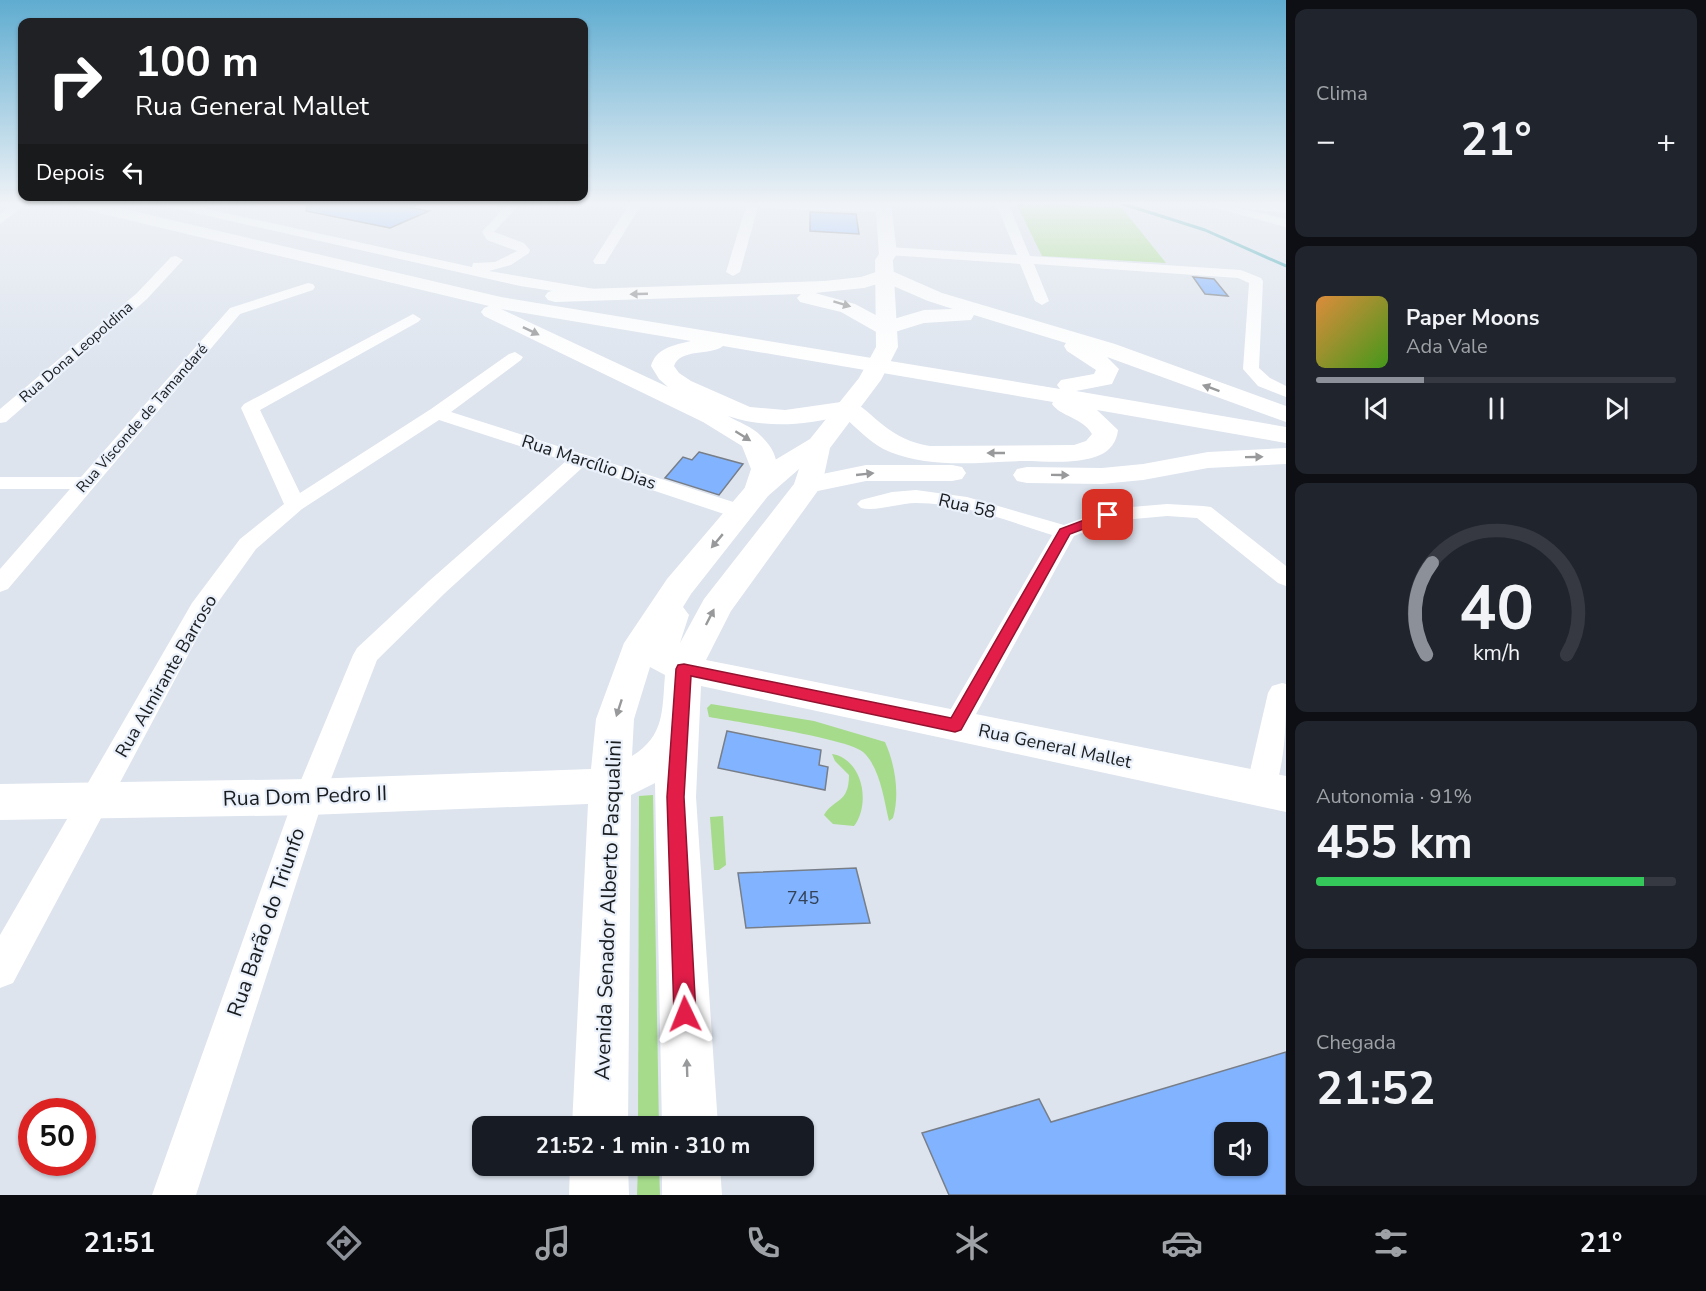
<!DOCTYPE html>
<html lang="pt">
<meta charset="utf-8">
<style>
:root{--surface:#171b24;--page:#20242c;--text:#f1f3f6;--muted:#9ea1a6;--line:#363941;--accent:#8c9099}
body{margin:0;font-family:"Nunito Sans",sans-serif;background:var(--page);color:var(--text);height:100vh;display:flex;flex-direction:column;font-size:22px;white-space:nowrap}
*{box-sizing:border-box;margin:0}
p{font-size:20px;color:var(--muted)}
.icon{flex:none;width:33px;height:33px;fill:none;stroke:currentColor;stroke-width:2;stroke-linecap:round;stroke-linejoin:round}
.map{position:relative;flex:1;overflow:hidden}
.details{display:flex;flex-direction:column;gap:9px;padding:9px;background:#0d0f14;width:420px}
.details>*{flex:none}
.top-card{position:absolute;left:18px;top:18px;width:570px;height:183px;border-radius:12px;box-shadow:0 2px 4px #0004;background:#202124;color:#fff;overflow:hidden}
.fabs{position:absolute;left:1214px;top:1122px;display:grid;gap:12px}
.fabs a{display:grid;place-items:center;width:54px;height:54px;border-radius:12px;background:var(--surface);box-shadow:0 2px 4px #0004;font-size:30px}
.speed{position:absolute;left:18px;top:1098px;display:flex;gap:12px;font-size:30px;font-weight:700;text-align:center}
.speed>*{display:grid;place-content:center;width:78px;height:78px;border-radius:50%;background:var(--surface);box-shadow:0 2px 4px #0004;line-height:1}
.speed .limit{border:9px solid #d22;background:#fff;color:#111}
.pin{position:absolute;display:grid;place-items:center;width:51px;height:51px;color:#fff;margin:-26px;border-radius:12px;box-shadow:0 3px 9px #0006}
.me{position:absolute;width:66px;margin:-33px;rotate:358deg;stroke-linejoin:round;filter:drop-shadow(0 0 4px #0008)}
.turn{display:flex;align-items:center;gap:21px;height:126px;padding:0 18px;font-size:27px}
.turn .icon{width:78px;height:78px;stroke-width:2.5}
.turn b{display:block;font-size:42px;line-height:51px}
.then{display:flex;align-items:center;height:57px;padding:0 18px;background:#0003;gap:12px;font-size:22px}
.big{font-size:45px;font-weight:700;line-height:1.1}
.details .widget{flex:1;display:flex;flex-direction:column;justify-content:center;gap:9px;min-width:0;padding:0 21px;border-radius:12px;background:var(--page)}
.details .dial{align-items:center;gap:0}
.dial svg{height:156px;overflow:visible;fill:none;stroke:var(--line);stroke-width:7;stroke-linecap:round;text-anchor:middle}
.dial text{fill:var(--text);stroke:none}
.song{display:flex;align-items:center;gap:18px}
.cover{width:72px;height:72px;border-radius:9px;background:linear-gradient(135deg,hsl(30 70% 55%),hsl(100 70% 35%))}
.played{height:6px;border-radius:3px;background:linear-gradient(90deg,var(--accent) 30%,var(--line) 30%)}
.keys{display:flex;justify-content:space-around;direction:ltr}
.heat{display:flex;justify-content:space-between;align-items:center;font-size:33px;direction:ltr}
.charge{height:9px;border-radius:4px;background:linear-gradient(90deg,#34c759 91%,var(--line) 0)}
.trip{position:absolute;left:472px;top:1116px;width:342px;height:60px;border-radius:12px;background:var(--surface);box-shadow:0 2px 4px #0004;font-weight:700;line-height:60px;text-align:center}
.tabs{display:flex;height:96px;justify-content:space-around;align-items:center;background:#090b0e;color:var(--muted)}
.tabs .icon{width:42px;height:42px}
.tabs .on{color:var(--accent)}
.tabs b{font-size:27px;color:var(--text)}
main{display:flex;flex:1;min-height:0}
.map>svg:first-child{display:block}
</style>
<main>
<div class="map">
<svg width="1286" height="1195" viewBox="0 0 1286 1195">
<rect width="100%" height="100%" fill="#dde4ee"/>
<!-- green -->
<g fill="#a6db8b">
<path d="M1016 203 1122 208 1166 263 1042 256Z"/>
<path d="M711 704 814 721 885 742C895 764 900 794 893 818L889 821C884 800 880 767 863 752 850 739 733 721 709 717L707 708Z"/>
<path d="M832 754C863 759 871 804 854 826L833 824 824 815C834 798 849 804 849 775L835 761Z"/>
<path d="M653 795 659 1126H638L639 796Z"/>
<path d="M723 816 726 865 719 870H714L710 817Z"/>
<path d="M638 1166H659L660 1195H637Z"/>
</g>
<g fill="none" stroke-linecap="round" stroke-linejoin="round">
<!-- stream -->
<path stroke="#31a0ac" stroke-width="3" d="M1120 203 1205 230 1286 266"/>
</g>
<!-- building -->
<g fill="#81b3ff" stroke="#787e87" stroke-width="1.5" fill-rule="evenodd">
<path d="M307 203H422L412 208 429 211 390 228 306 211Z"/>
<path d="M810 212 856 214 859 234 810 231Z"/>
<path d="M1193 277 1214 279 1228 296 1205 294Z"/>
<path d="M699 452 743 464 719 495 665 478 683 457 692 460Z"/>
<path d="M727 731 821 750 819 765 828 767 825 790 718 768Z"/>
<path d="M856 868 870 923 746 928 738 873Z"/>
<path d="M1286 1052V1195H949L922 1133 1039 1099 1051 1122ZM1224 1132H1257V1166H1224Z"/>
</g>
<g fill="none" stroke-linecap="round" stroke-linejoin="round">
<!-- street -->
<g fill="#fff" fill-rule="evenodd">
<path d="M8 203H20L22 207 0 224V214L10 206Z"/>
<path d="M158 203H180L472 267 473 263 495 262 517 251 487 240 482 232 508 203H521L494 232 524 243 530 250 529 253 511 265 489 271 606 291 613 295 606 299 520 286 164 206Z"/>
<path d="M630 203H642L605 264H595L593 261Z"/>
<path d="M747 203H759L740 272 733 276 726 272Z"/>
<path d="M996 203H1008L1030 256 1241 270 1261 278 1263 281 1259 368 1270 378 1286 386V397L1258 386 1243 369 1249 283 1238 278 1034 264 1049 301 1042 305 1035 301 1020 264 888 255 882 251 888 247 1017 255Z"/>
<path d="M1197 203H1218L1286 219V227Z"/>
<path d="M176 256 183 260 147 299 6 422 0 423V409L137 293 171 257Z"/>
<path d="M308 283 313 284 315 287 313 290 240 314 8 589 0 592V569L70 489H0V477H81L230 308Z"/>
<path d="M413 314 421 319 418 322 260 410 300 493 431 409 509 354 515 352 523 357 521 360 451 412 749 507 752 512 749 517 741 518 733 517 583 467 445 593 377 660 324 797 196 1195H152L294 797 353 655 357 648 429 581 566 461 439 420 302 509 256 549 211 612 13 983 0 988V935L192 603 240 539 284 504 241 408 244 404Z"/>
<path d="M916 490 967 497 1064 525 1108 509 1167 504 1203 506 1211 507 1286 566V586L1278 583 1197 518 1167 516 1112 521 1074 536 965 734 955 737 945 734 941 726 1052 535C1008 521 963 503 916 503 899 503 876 512 861 508L857 504 861 500 892 492Z"/>
<path d="M1282 683 1286 684C1286 721 1286 763 1272 797L1261 801 1250 797 1246 788 1268 693 1272 686Z"/>
</g>
<!-- secondary -->
<g fill="#fff" fill-rule="evenodd">
<path d="M755 203H891L897 254 893 260 898 347 881 380 830 448 822 485 731 611 706 660 1286 776V812L701 686 696 797 718 1126H662L655 783 631 795 628 1126H572L588 804 309 815 0 820V784L309 779 591 769 596 719 624 643 667 579 748 484 770 463 810 439 859 378 876 347 875 260 879 254 876 212 763 208ZM799 469 794 484 704 599 680 643 689 615 683 607 691 594 768 496ZM650 667 665 675C662 710 665 736 632 756L634 719Z"/>
<path d="M1233 203H1286V213L1241 208Z"/>
<path d="M570 1166H628L629 1195H569Z"/>
<path d="M662 1166H720L722 1195H662Z"/>
</g>
<!-- highway -->
<g fill="#fff" fill-rule="evenodd">
<path d="M70 203H99L501 297 1060 389 1057 385 1061 380 1094 374 1096 370 1067 351 1064 346 1066 343 974 315 971 320 924 323 885 335 878 333 841 312 800 302 797 298 801 294 555 302 548 300 545 296 548 292 555 290 824 281 861 277 885 269 892 271 942 293 1115 344 1286 406V422L1107 357 1119 369 1112 384 1076 391 1286 427V443L1097 410 1118 430C1117 441 1110 451 1100 455 1076 465 1049 461 1023 461 979 462 933 469 890 452 872 445 858 429 843 416 804 425 767 429 728 416 738 422 753 427 761 436 780 453 782 476 768 496L758 498 748 496 744 490 751 469 742 446 703 422 484 316 481 312 484 308 489 306 78 208ZM884 282 928 301 953 309 924 310 887 321 855 304 815 293 864 288ZM501 309 691 341C674 345 656 348 651 366L659 379 668 387ZM723 346 1053 402 1052 404C1061 417 1082 417 1092 434L1086 441 1074 445 930 446C911 443 897 436 883 425 871 416 862 404 848 401L785 410 750 407 691 381 679 373 674 366C680 348 711 356 723 346Z"/>
<path d="M1286 448V464L1208 468 1143 480 1102 484 1027 483 1017 481 1013 475 1017 469 1027 467 1102 468 1143 464 1208 452Z"/>
<path d="M866 465H952L962 467 966 473 962 479 952 481H866L808 493 798 491 794 485 798 479Z"/>
</g>
</g>
<!-- one-way arrows -->
<defs><path id="oneway-solid" d="M-6-.8H1V-3.2L6.5 0L1 3.2V.8H-6Z" transform="scale(1.5)"/></defs>
<g fill="#98999a">
<use href="#oneway-solid" transform="translate(639 294) rotate(178)"/>
<use href="#oneway-solid" transform="translate(842 304) rotate(17)"/>
<use href="#oneway-solid" transform="translate(531 331) rotate(26)"/>
<use href="#oneway-solid" transform="translate(1211 388) rotate(-160)"/>
<use href="#oneway-solid" transform="translate(743 436) rotate(32)"/>
<use href="#oneway-solid" transform="translate(996 453) rotate(180)"/>
<use href="#oneway-solid" transform="translate(1254 457) rotate(-1)"/>
<use href="#oneway-solid" transform="translate(865 474) rotate(-6)"/>
<use href="#oneway-solid" transform="translate(1060 475) rotate(1)"/>
<use href="#oneway-solid" transform="translate(717 541) rotate(130)"/>
<use href="#oneway-solid" transform="translate(710 617) rotate(-63)"/>
<use href="#oneway-solid" transform="translate(619 708) rotate(108)"/>
<use href="#oneway-solid" transform="translate(687 1068) rotate(-92)"/>
</g>
<!-- sky -->
<linearGradient id="sky" x2="0" y2="1"><stop stop-color="#5facd0"/><stop offset="0.55" stop-color="#f0f3f7"/><stop offset="1" stop-color="#f0f3f7" stop-opacity="0"/></linearGradient>
<rect width="1286" height="370" fill="url(#sky)"/>
<!-- route -->
<path fill="#e11d48" stroke="#92132f" stroke-width="1.5" d="M1108 511 1114 515 1113 518 1070 534 961 730 955 732 691 676 684 797 696 1014 692 1021 685 1024 677 1021 674 1014 667 797 676 669 678 665 684 664 951 718 1060 529Z"/>
<g text-anchor="middle" dominant-baseline="central" stroke-width="4.5" stroke-linejoin="round" paint-order="stroke">
<!-- far-street labels -->
<g font-size="15" fill="#191c1f" stroke="#eaf1fb">
<text transform="translate(76 352) rotate(-41)">Rua Dona Leopoldina</text>
<text transform="translate(142 418) rotate(-49)">Rua Visconde de Tamandaré</text>
</g>
<!-- street labels -->
<g font-size="18" fill="#191c1f" stroke="#eaf1fb">
<text transform="translate(589 462) rotate(18)">Rua Marcílio Dias</text>
<text transform="translate(967 506) rotate(13)">Rua 58</text>
<text transform="translate(166 676) rotate(-60)">Rua Almirante Barroso</text>
<text transform="translate(1055 746) rotate(12)">Rua General Mallet</text>
</g>
<!-- near-number labels -->
<g font-size="18" fill="#334257">
<text x="803" y="898">745</text>
</g>
<!-- near-street labels -->
<g font-size="21" fill="#191c1f" stroke="#eaf1fb">
<text transform="translate(305 796) rotate(-2)">Rua Dom Pedro II</text>
<text transform="translate(608 910) rotate(-88)">Avenida Senador Alberto Pasqualini</text>
<text transform="translate(266 922) rotate(-71)">Rua Barão do Triunfo</text>
</g>
</g>
</svg>
<div class="fabs">
<a><svg class="icon" aria-label="sound" viewBox="0 0 24 24"><path d="M4 9h4l5-4v14l-5-4H4zM17 9q2 3 0 6"/></svg></a>
</div>
<div class="speed"><div class="limit">50</div></div>
<div class="pin" style="left:1108px;top:515px;background:#d93025"><svg class="icon" aria-label="arrive" viewBox="0 0 24 24"><path d="M6 21V4h12l-3 4 3 4H6"/></svg></div>
<svg class="me" style="left:685px;top:1014px" viewBox="-20 -20 40 40"><path d="M0-17L14 15 0 8-14 15z" fill="#e11d48" stroke="#fff" stroke-width="4"/></svg>
<div class="trip">21:52 · 1 min · 310 m</div>
<div class="top-card">
<div class="turn"><svg class="icon" aria-label="right" viewBox="0 0 24 24"><path d="M7 20v-9h11M14 6l5 5-5 5"/></svg><div><b>100 m</b>Rua General Mallet</div></div>
<div class="then">Depois<svg class="icon" aria-label="left" viewBox="0 0 24 24"><path d="M17 20v-9H6M10 6l-5 5 5 5"/></svg></div>
</div>
</div>
<section class="details">
<div class="widget"><p>Clima</p>
<div class="heat"><a>−</a><b class="big">21°</b><a>+</a></div>
</div>
<div class="widget">
<div class="song"><i class="cover"></i><div><b>Paper Moons</b><p>Ada Vale</p></div></div>
<div class="played"></div>
<div class="keys"><svg class="icon" aria-label="previous" viewBox="0 0 24 24"><path d="M18 5L8 12l10 7zM5 5v14"/></svg><svg class="icon" aria-label="pause" viewBox="0 0 24 24"><path d="M8 5v14M16 5v14"/></svg><svg class="icon" aria-label="next" viewBox="0 0 24 24"><path d="M6 5l10 7-10 7zM19 5v14"/></svg></div>
</div>
<div class="widget dial"><svg viewBox="0 0 100 80">
<path d="M14 69A42 42 0 1 1 86 69"/>
<path d="M14 69A42 42 0 0 1 17 22" stroke="#8c9099"/>
<text x="50" y="56" font-size="32" font-weight="700">40</text>
<text x="50" y="72" font-size="11">km/h</text>
</svg></div>
<div class="widget"><p>Autonomia · 91%</p><b class="big">455 km</b><div class="charge"></div></div>
<div class="widget"><p>Chegada</p><b class="big">21:52</b></div>
</section>
</main>
<nav class="tabs">
<b>21:51</b>
<svg class="icon on" aria-label="directions" viewBox="0 0 24 24"><path d="M12 3l9 9-9 9-9-9zM9 14v-3h6M13 9l2 2-2 2"/></svg>
<svg class="icon" aria-label="music" viewBox="0 0 24 24"><path d="M9 18V5l10-2v13"/><circle cx="6" cy="18" r="3"/><circle cx="16" cy="16" r="3"/></svg>
<svg class="icon" aria-label="phone" viewBox="0 0 24 24"><path d="M5 4h4l2 5-3 2q2 4 5 5l2-3 5 2v4C11 20 4 13 5 4z"/></svg>
<svg class="icon" aria-label="climate" viewBox="0 0 24 24"><path d="M12 3v18M4 7l16 10M4 17L20 7"/></svg>
<svg class="icon" aria-label="car" viewBox="0 0 24 24"><path d="M5 17H2v-5l4-1 3-4h7l3 4 3 1v5h-3M9 17h6M6 11h13"/><circle cx="7" cy="17" r="2"/><circle cx="17" cy="17" r="2"/></svg>
<svg class="icon" aria-label="filters" viewBox="0 0 24 24"><path d="M4 7h16M4 17h16"/><circle cx="9" cy="7" r="2"/><circle cx="15" cy="17" r="2"/></svg>
<b>21°</b>
</nav>
